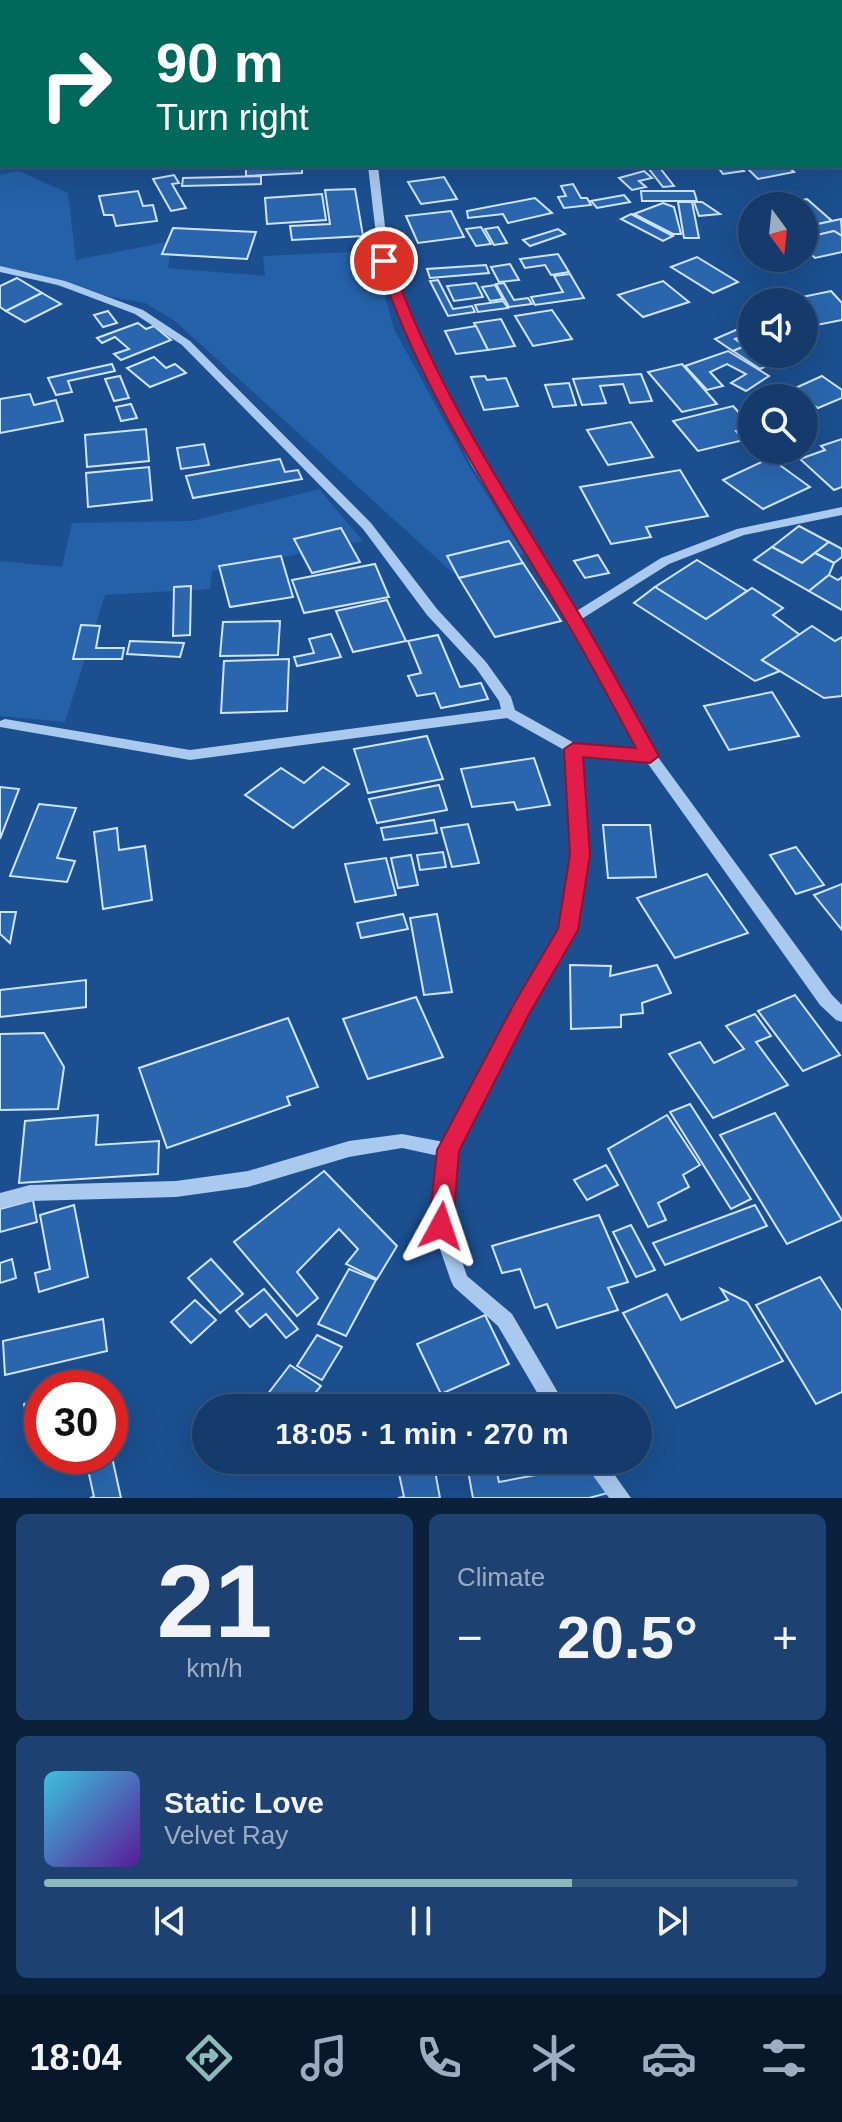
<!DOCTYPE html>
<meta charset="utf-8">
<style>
:root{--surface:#143b6b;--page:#1d4271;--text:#f1f3f6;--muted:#9dadc1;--line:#33557e;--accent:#8bbbb9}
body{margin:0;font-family:Helvetica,sans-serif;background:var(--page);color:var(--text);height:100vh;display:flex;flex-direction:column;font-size:30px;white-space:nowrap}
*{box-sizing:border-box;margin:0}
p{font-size:26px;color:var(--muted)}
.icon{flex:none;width:44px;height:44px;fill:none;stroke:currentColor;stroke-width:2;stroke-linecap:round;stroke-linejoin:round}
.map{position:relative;height:1498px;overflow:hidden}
.side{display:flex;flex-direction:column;gap:16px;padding:16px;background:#0b203b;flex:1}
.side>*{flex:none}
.top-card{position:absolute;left:0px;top:0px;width:842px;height:168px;box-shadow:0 8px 32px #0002,0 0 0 2px var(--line);background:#00695c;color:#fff;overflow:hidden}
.needle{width:52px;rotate:165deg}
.controls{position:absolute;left:738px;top:192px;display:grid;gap:16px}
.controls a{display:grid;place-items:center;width:80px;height:80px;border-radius:50%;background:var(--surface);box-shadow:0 8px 32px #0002,0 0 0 2px var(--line);font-size:40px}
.speed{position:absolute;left:24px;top:1370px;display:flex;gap:16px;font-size:40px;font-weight:700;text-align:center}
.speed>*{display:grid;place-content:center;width:104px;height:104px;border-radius:50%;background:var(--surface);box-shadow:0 8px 32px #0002,0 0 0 2px var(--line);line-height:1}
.speed .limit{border:12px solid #d22;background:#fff;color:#111}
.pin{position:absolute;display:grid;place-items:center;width:68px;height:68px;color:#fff;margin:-34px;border:4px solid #fff;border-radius:50%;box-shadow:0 2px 8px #0007}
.me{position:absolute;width:88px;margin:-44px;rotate:5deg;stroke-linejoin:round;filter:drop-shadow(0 0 6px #0008)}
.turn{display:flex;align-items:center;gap:28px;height:168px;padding:0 24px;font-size:36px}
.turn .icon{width:104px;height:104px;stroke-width:2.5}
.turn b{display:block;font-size:56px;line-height:68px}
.big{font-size:60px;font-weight:600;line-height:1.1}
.side .widget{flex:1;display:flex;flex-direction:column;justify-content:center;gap:12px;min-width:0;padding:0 28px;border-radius:12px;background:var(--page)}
.side .dial{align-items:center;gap:0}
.dial b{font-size:104px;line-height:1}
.song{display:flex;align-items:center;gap:24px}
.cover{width:96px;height:96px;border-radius:12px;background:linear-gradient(135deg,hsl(190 70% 55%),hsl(270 70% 35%))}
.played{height:8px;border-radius:4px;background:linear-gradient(90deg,var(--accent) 70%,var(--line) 70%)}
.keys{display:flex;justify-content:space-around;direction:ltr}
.heat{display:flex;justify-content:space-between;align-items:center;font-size:44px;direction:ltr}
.side .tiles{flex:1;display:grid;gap:16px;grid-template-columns:1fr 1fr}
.widget:last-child{grid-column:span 2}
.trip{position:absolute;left:192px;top:1394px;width:460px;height:80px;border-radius:40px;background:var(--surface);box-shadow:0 8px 32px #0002,0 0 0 2px var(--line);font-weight:600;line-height:80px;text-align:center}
.dock{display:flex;height:128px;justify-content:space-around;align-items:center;background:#08182b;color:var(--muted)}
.dock .icon{width:56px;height:56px}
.dock .current{color:var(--accent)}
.dock b{font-size:36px;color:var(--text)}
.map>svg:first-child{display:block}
</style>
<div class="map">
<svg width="842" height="1498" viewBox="0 0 842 1498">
<rect width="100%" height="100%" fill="#1b4f8f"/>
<!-- green -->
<g fill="#2461a8">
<path d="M19 171 68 193 76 260 172 241 168 268 265 276 263 256 373 251 394 329 470 468 524 554 454 574 175 321 145 303 68 289 0 270V175Z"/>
<path d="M319 489 363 541 212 571 210 589 105 595 65 722 0 716V561L62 567 72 523 192 521Z"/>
</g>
<!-- building -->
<g fill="#2a66ad" stroke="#cfe3fa" stroke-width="2">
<path d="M302 166V173L246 176V168Z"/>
<path d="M717 166H740L744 171 723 174Z"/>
<path d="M745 166H787L794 172 758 179Z"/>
<path d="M660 168 674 186 663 187 649 169Z"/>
<path d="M644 171 652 178 639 181 646 187 632 190 619 178Z"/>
<path d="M174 175 179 183 172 184 186 208 171 211 153 179Z"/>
<path d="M261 176V184L182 186 183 178Z"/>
<path d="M444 177 457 199 421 204 408 182Z"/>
<path d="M573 184 581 198H587L591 205 564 208 558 197 566 196 561 186Z"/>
<path d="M355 189 363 236 292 240 290 226 330 224 325 190Z"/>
<path d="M138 191 143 206 153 205 157 221 116 226 113 215H104L99 196Z"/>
<path d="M641 191H694L697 201H642Z"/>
<path d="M322 194 326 220 267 224 265 198Z"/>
<path d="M624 195 630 202 597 208 591 201Z"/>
<path d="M535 198 552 213 508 223 503 214 468 218 467 211Z"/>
<path d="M807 199 832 221 804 227V206H772Z"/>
<path d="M678 202H692L699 238H684Z"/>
<path d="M694 202H702L720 214 699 216Z"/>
<path d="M663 203 674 207 681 234H673L634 214Z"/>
<path d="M451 211 464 237 418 243 406 216Z"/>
<path d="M631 214 673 236 663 241 621 219Z"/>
<path d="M841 219 842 236 834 231 804 238V227Z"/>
<path d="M481 227 491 244 476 246 466 229Z"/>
<path d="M498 227 507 243 494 245 485 229Z"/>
<path d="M173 228 256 232 247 259 162 254Z"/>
<path d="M558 229 565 234 530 246 523 240Z"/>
<path d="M834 231 842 236V252L815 258 804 247V238Z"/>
<path d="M558 254 569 272 551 275 545 265 525 268 520 259Z"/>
<path d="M697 257 738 282 713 293 671 267Z"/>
<path d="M510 264 519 280 499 282 491 267Z"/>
<path d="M486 265 489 273 430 278 427 269Z"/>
<path d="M570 274 584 298 535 305 531 297 563 292 554 276Z"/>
<path d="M17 278 42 293 6 311 0 307V286Z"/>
<path d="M438 280 453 309 472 306 475 312 448 316 430 281Z"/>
<path d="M663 281 689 302 643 317 618 295Z"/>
<path d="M476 283 483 297 454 301 447 286Z"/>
<path d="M504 283 514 300 528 298 532 304 509 307 496 284Z"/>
<path d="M495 285 503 299 490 301 482 287Z"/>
<path d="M831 291 842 303V320L806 327 804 313 811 312 797 298Z"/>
<path d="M42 293 61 304 25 322 6 311Z"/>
<path d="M503 301 508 308 478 312 475 305Z"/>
<path d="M552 310 572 339 533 346 515 316Z"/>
<path d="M108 311 117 323 103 327 94 315Z"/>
<path d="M501 319 515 346 488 350 474 323Z"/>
<path d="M138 323 146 329 154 326 171 340 121 360 114 354 129 349 115 337 102 343 97 338Z"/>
<path d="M752 323V332L735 339 745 346 733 351 715 339Z"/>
<path d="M476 326 488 350 456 354 445 331Z"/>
<path d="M745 346 752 354H793L760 369 733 351Z"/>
<path d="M728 351 769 376 746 391 731 383 746 374 727 364 710 372 723 386 707 390 685 366Z"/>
<path d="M154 357 166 368 175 364 186 373 150 387 127 368Z"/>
<path d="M112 364 115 371 68 381 72 392 56 395 48 378Z"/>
<path d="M682 364 717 404 682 412 648 372Z"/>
<path d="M641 374 652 401 630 403 623 384 600 386 606 403 582 405 573 379Z"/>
<path d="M120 376 129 398 114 401 105 379Z"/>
<path d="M485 376 487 380 506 378 518 406 484 410 471 377Z"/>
<path d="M822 376 842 390V398L818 408 791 390Z"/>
<path d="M569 383 576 405 553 407 545 385Z"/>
<path d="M30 394 34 405 56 400 63 421 0 433V399Z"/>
<path d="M131 404 137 418 121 421 116 407Z"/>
<path d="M733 406 752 427 736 431 744 440 698 451 673 421Z"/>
<path d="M631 422 653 457 608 465 587 430Z"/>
<path d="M146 429 149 461 87 467 85 435Z"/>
<path d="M842 439V487L834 490 800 459 825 450 821 446Z"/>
<path d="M204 444 209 465 181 469 177 448Z"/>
<path d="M770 458 810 487 763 509 723 480Z"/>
<path d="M280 459 285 472 298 470 302 479 193 498 186 476Z"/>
<path d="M149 467 152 500 88 507 86 473Z"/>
<path d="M680 470 708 516 646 527 651 537 611 544 580 487Z"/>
<path d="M799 526 829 542 802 563 772 547Z"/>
<path d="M341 528 360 562 312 573 294 539Z"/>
<path d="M509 541 523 563 459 578 447 556Z"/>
<path d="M829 542 842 549V557L834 563 815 553Z"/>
<path d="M772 547 802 563 815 553 834 563 829 575 809 591 754 560Z"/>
<path d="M598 555 609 573 585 578 574 561Z"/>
<path d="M281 556 293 597 230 607 219 566Z"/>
<path d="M697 560 747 591 706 619 655 587Z"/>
<path d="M523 563 561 621 495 637 459 578Z"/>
<path d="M375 564 389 597 304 613 292 580Z"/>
<path d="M829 575 838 580 842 577V610L809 591Z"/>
<path d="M191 586 190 635 173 636 174 587Z"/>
<path d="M655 587 706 619 752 588 783 608 773 615 800 635 762 660 780 671 755 681 634 603Z"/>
<path d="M387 600 406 641 353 652 336 611Z"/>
<path d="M280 621 278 655 220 656 223 622Z"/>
<path d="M81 625 100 626 96 648H124L122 659H73Z"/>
<path d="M812 626 835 641 842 637V696L824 698 762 660Z"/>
<path d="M331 634 341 657 297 666 294 657 314 653 309 639Z"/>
<path d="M438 635 460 687 481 683 488 699 441 708 435 693 417 696 408 676 421 673 408 641Z"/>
<path d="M130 641 184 643 180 657 127 654Z"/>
<path d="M289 659 287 711 221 713 224 661Z"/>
<path d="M772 692 799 736 729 750 704 706Z"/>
<path d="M427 736 443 779 368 793 354 749Z"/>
<path d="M534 758 550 805 517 810 514 802 472 807 461 769Z"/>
<path d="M323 767 349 784 293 828 245 795 281 768 304 783Z"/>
<path d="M439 785 447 810 377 823 369 799Z"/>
<path d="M0 787 19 789 0 839Z"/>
<path d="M39 804 76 808 57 858 75 861 67 882 10 876Z"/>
<path d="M434 820 437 833 384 840 381 828Z"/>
<path d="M468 824 479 863 452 867 441 828Z"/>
<path d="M603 825H650L656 877 608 878Z"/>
<path d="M117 828 119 850 145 846 152 900 103 909 94 832Z"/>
<path d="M796 847 824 885 796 894 770 855Z"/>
<path d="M443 852 446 867 420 870 417 855Z"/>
<path d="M411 855 418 885 398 888 391 858Z"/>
<path d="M386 858 396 895 355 902 345 864Z"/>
<path d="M707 874 748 933 675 958 637 898Z"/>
<path d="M842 884V930L814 895Z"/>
<path d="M0 912H16L10 943 0 934Z"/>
<path d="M403 914 408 929 361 938 357 923Z"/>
<path d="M437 914 452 992 424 995 410 918Z"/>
<path d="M570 965 611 966 610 976 657 965 671 993 642 1003 643 1013 621 1015V1027L571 1029Z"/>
<path d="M86 980V1007L0 1017V990Z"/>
<path d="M795 995 840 1055 803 1071 758 1011Z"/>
<path d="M416 997 443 1057 368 1079 343 1019Z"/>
<path d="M755 1014 771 1036 756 1042 788 1085 713 1118 669 1054 700 1042 714 1063 744 1049 726 1026Z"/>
<path d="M288 1018 318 1087 287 1097 290 1105 167 1148 139 1068Z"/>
<path d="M44 1033 64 1067 58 1109 0 1110V1034Z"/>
<path d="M690 1104 751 1199 731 1209 670 1112Z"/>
<path d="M775 1113 842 1220 787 1244 720 1135Z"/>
<path d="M98 1115 96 1145 159 1141 158 1174 19 1183 25 1121Z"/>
<path d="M667 1115 700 1165 683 1175 689 1187 658 1203 666 1220 648 1227 608 1149Z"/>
<path d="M606 1165 618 1185 587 1200 574 1180Z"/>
<path d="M324 1171 397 1246 377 1279 346 1264 358 1249 339 1229 297 1272 318 1298 297 1316 234 1242Z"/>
<path d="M33 1200 37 1222 0 1232V1209Z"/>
<path d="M74 1205 88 1277 39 1292 35 1273 50 1269 40 1215Z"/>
<path d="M755 1205 767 1226 665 1265 653 1243Z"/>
<path d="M599 1215 628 1282 608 1288 618 1310 557 1328 547 1304 535 1308 520 1269 502 1273 492 1246Z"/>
<path d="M631 1225 655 1270 636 1277 613 1232Z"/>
<path d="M12 1259 16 1278 0 1283V1263Z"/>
<path d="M211 1259 243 1294 220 1313 188 1278Z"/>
<path d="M349 1269 376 1280 346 1336 318 1324Z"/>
<path d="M820 1277 842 1311V1392L816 1404 756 1305Z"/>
<path d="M264 1289 298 1329 286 1338 266 1314 250 1327 236 1311Z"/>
<path d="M721 1289 747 1302 783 1361 676 1408 623 1313 667 1294 681 1320 728 1300Z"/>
<path d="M195 1300 216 1320 191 1343 171 1322Z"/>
<path d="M485 1315 509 1364 441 1394 417 1344Z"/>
<path d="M103 1319 107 1351 5 1375 3 1341Z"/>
<path d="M317 1335 342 1347 322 1380 297 1366Z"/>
<path d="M290 1365 321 1386 306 1404 312 1408H257Z"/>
<path d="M42 1397V1430L31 1434 24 1404Z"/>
<path d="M110 1448 121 1498H90L94 1497 85 1456H110Z"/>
<path d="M396 1460H433L440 1498H398L404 1497Z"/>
<path d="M466 1460H494L499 1482 562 1470 556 1460H583L608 1493 589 1498H473Z"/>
</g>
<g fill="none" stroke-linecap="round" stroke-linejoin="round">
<!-- minor -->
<g fill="#a9c9ee" fill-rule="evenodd">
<rect x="32" y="0" width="8" height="2"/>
<path d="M280 0H289L290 2H281Z"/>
<path d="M351 0H360L350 2Z"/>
<path d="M392 0H410L408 2H390Z"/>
<path d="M559 0H581L583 2H561Z"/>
<rect x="840" y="29" width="2" height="6"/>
<path d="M2 79V86L0 87V80Z"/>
<path d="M368 166H378L389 261 408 316 434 370 484 466 575 612 661 558 737 529 842 507V515L744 535 669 564 580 620 655 753 832 995 842 1005V1022L836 1020 820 1005 646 761 580 755 587 855 576 930 528 1013 457 1151 450 1226 467 1276 512 1314 567 1408H546L498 1326 454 1287 451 1281 432 1226 439 1156 402 1148 349 1157 248 1187 176 1197 30 1201 0 1209V1193L30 1185 176 1181 248 1171 349 1141 402 1134 444 1142 516 1003 560 929 573 855 566 751 507 718 190 760 0 727V721L5 719 190 750 501 709 499 701 476 668 427 615 363 529 182 345 135 314 58 285 0 272V266L65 281 143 310 190 341 371 523 437 609 486 662 511 697 515 710 576 744 640 750 567 619 472 466 422 370 398 316 379 261Z"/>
<path d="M582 1460H604L631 1498H609Z"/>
</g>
</g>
<!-- route -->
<path fill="#e11d48" stroke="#92132f" stroke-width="2" d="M384 257 391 261C435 390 512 501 581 617 608 663 633 710 659 756L650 763 583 757 590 855 578 930 529 1014 459 1151 453 1226 449 1234 441 1237 433 1234 429 1226 437 1150 515 1002 558 929 570 855 564 749 573 743 636 748C612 704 589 659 563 616 495 501 420 389 378 261Z"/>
</svg>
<div class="controls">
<a><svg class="needle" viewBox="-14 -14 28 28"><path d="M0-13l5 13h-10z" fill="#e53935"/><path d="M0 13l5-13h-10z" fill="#9dadc1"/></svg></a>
<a><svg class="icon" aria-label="sound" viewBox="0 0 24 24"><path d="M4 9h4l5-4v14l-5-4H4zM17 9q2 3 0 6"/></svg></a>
<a><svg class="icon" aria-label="search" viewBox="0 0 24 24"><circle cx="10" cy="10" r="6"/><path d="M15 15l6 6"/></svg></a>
</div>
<div class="speed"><div class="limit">30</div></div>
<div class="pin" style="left:384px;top:261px;background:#d93025"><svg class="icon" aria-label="arrive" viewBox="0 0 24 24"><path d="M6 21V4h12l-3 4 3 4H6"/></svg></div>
<svg class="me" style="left:441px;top:1226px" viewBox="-20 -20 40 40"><path d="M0-17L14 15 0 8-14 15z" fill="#e11d48" stroke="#fff" stroke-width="4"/></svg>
<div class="trip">18:05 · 1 min · 270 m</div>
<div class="top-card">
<div class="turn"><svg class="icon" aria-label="right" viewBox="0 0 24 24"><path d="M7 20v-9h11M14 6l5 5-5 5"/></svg><div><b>90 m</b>Turn right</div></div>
</div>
</div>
<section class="side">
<div class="tiles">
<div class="widget dial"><b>21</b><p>km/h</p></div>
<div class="widget"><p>Climate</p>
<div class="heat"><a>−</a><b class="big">20.5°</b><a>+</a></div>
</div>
<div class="widget">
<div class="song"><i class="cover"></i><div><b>Static Love</b><p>Velvet Ray</p></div></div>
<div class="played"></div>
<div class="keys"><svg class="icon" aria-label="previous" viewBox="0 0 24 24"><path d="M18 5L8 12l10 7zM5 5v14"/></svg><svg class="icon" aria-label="pause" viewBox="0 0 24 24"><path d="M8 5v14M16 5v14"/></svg><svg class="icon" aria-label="next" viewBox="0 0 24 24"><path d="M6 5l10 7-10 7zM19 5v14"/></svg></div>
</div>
</div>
</section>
<nav class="dock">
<b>18:04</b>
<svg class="icon current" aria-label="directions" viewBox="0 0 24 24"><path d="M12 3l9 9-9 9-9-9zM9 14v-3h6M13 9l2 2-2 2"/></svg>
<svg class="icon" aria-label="music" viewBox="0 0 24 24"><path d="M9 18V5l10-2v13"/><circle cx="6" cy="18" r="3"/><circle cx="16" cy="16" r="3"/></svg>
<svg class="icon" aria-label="phone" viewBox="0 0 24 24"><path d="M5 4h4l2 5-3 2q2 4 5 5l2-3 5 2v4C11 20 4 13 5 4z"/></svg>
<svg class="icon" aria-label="climate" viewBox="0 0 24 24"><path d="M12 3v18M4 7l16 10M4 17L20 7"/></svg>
<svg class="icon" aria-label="car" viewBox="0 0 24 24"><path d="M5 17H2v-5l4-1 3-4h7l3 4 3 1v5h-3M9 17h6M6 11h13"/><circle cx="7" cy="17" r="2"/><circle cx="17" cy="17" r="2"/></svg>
<svg class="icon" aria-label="filters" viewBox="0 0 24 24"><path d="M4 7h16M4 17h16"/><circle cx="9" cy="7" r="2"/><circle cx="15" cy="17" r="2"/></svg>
</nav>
